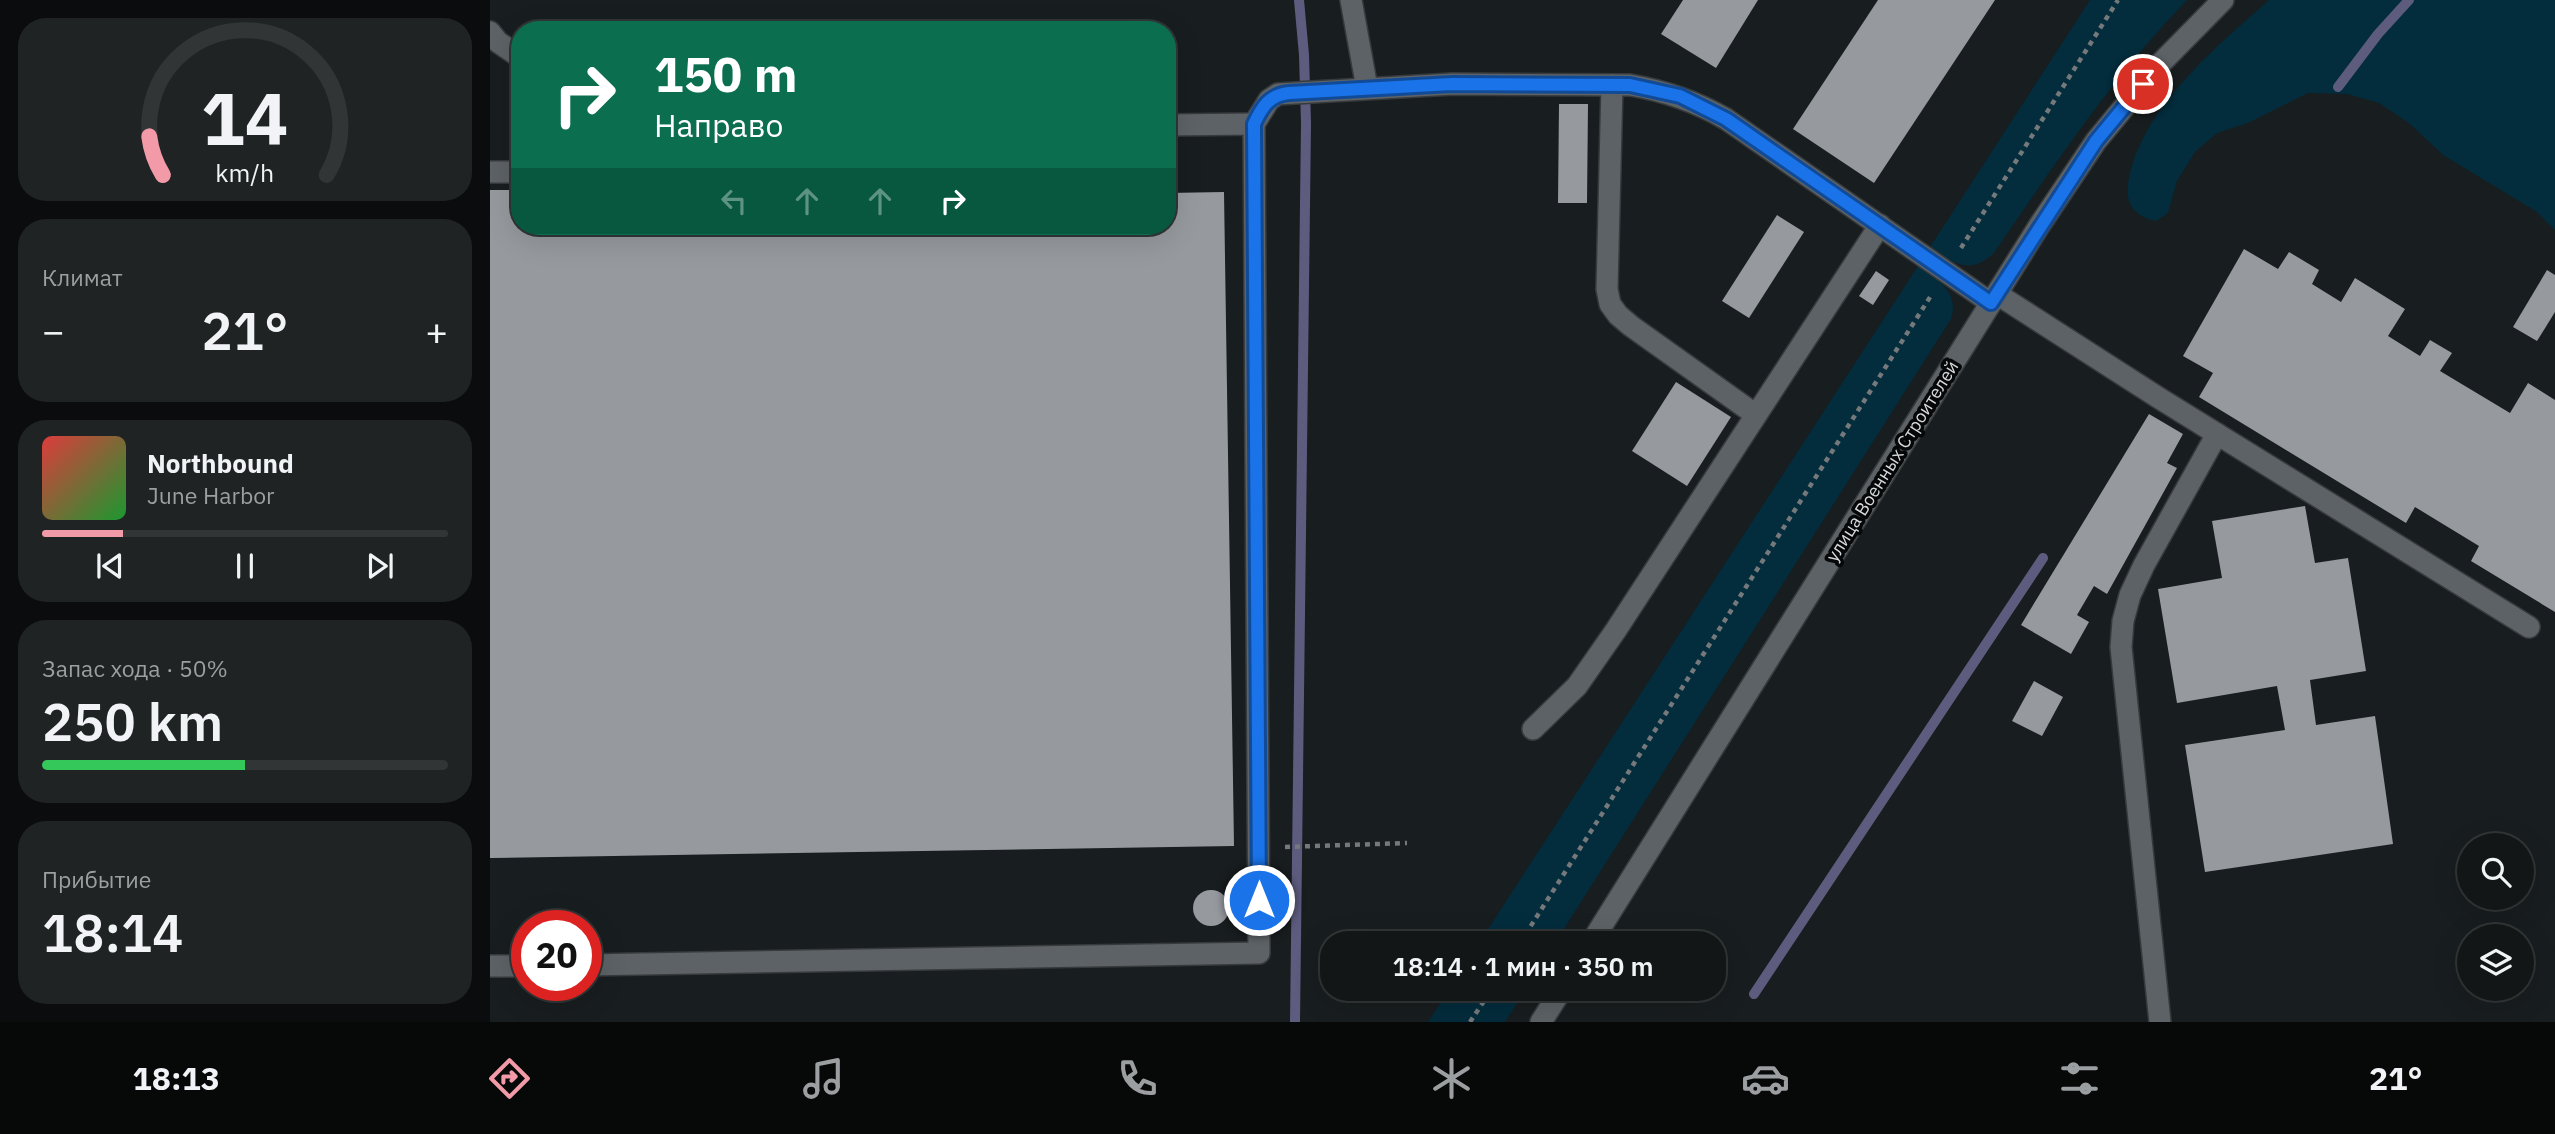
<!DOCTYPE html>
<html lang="ru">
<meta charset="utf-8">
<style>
:root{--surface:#121617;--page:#1f2324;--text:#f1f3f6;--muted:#9c9fa1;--line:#313536;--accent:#f39aa9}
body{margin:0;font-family:"IBM Plex Sans",sans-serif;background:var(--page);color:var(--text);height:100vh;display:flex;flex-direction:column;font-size:26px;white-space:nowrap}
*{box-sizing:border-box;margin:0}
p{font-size:23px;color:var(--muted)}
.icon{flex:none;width:38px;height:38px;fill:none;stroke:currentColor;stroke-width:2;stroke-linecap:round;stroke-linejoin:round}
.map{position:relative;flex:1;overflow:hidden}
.sheet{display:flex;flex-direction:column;gap:18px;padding:18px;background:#0a0c0d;width:490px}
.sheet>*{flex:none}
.hud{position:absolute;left:21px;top:21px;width:665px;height:214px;border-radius:28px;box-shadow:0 7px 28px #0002,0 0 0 2px var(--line);background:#0b6e4f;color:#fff;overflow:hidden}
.controls{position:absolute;left:1967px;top:833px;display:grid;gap:14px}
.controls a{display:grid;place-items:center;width:77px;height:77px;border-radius:50%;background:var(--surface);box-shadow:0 7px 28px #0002,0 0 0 2px var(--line);font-size:35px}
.speed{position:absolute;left:21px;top:910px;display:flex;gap:14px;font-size:35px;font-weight:700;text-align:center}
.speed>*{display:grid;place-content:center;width:91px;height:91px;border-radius:50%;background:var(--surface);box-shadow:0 7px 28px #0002,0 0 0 2px var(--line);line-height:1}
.speed .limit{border:10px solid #d22;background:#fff;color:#111}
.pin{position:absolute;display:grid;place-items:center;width:60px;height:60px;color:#fff;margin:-30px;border:4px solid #fff;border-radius:50%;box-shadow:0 2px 7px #0007}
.me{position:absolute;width:77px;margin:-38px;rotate:0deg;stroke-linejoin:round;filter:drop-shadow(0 0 5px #0008)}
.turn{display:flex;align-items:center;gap:24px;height:147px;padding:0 28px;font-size:32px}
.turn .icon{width:91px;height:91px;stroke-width:2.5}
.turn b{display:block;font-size:49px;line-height:60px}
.lanes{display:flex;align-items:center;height:66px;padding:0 28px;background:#0003;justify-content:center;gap:35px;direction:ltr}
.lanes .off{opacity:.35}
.big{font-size:52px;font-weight:600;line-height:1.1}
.sheet .tile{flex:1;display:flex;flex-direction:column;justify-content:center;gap:10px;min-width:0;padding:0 24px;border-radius:28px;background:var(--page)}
.sheet .dial{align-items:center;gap:0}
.dial svg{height:182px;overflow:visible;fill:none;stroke:var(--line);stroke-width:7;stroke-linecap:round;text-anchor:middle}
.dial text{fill:var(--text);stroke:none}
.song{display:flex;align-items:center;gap:21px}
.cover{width:84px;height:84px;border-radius:10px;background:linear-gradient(135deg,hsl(0 70% 55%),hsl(130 70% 35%))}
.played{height:7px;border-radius:4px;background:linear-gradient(90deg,var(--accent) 20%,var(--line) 20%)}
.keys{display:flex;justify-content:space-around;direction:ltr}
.heat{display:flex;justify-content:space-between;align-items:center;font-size:38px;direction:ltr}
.charge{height:10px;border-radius:5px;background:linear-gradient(90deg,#34c759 50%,var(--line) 0)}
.trip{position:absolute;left:830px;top:931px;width:406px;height:70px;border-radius:28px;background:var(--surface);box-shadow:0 7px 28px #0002,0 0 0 2px var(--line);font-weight:600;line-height:70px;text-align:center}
.tabs{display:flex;height:112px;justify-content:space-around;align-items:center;background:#070909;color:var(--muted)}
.tabs .icon{width:49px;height:49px}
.tabs .selected{color:var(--accent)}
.tabs b{font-size:32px;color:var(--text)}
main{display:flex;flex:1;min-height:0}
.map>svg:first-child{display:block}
</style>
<main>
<section class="sheet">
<div class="tile dial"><svg viewBox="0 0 100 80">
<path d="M14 69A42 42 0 1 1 86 69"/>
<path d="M14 69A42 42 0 0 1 8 52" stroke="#f39aa9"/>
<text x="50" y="56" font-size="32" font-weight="700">14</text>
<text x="50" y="72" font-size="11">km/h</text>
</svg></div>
<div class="tile"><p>Климат</p>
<div class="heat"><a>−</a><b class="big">21°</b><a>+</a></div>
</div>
<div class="tile">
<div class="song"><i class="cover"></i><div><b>Northbound</b><p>June Harbor</p></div></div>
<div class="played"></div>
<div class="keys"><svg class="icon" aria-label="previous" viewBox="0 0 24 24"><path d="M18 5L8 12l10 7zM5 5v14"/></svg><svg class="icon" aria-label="pause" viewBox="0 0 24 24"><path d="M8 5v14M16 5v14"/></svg><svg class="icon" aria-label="next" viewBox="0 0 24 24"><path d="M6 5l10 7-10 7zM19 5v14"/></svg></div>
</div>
<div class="tile"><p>Запас хода · 50%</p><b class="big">250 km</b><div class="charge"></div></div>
<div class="tile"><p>Прибытие</p><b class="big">18:14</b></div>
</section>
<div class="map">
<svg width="2065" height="1022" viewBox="0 0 2065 1022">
<rect width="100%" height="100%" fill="#181d1f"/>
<!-- green -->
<g fill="#032c3c">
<path d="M1600 0H1697C1623 77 1564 165 1504 253 1480 276 1463 263 1440 247Z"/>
<path d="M1779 0H2065V230L2047 212 1953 155 1920 124 1889 103 1857 94 1818 93 1758 123 1727 133 1705 152 1687 181 1678 213 1666 221C1646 217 1635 206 1638 184 1649 110 1726 47 1779 0Z"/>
<path d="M1428 266C1447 279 1470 292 1461 319L1065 943H989Z"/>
<path d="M960 989H1036L1015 1022H938Z"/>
</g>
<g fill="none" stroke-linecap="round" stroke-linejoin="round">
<!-- stream -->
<g stroke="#5d5c7f" stroke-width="10">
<path d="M1848 87 1888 34 1919 0"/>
<path d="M1264 994 1553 558"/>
<path d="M805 1022 816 123 814 55 809 0"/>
</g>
</g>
<!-- building -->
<g fill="#969a9f">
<path d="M1193 0H1268L1226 68 1171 34Z"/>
<path d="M1388 0H1505L1384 183 1303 129Z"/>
<path d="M1069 104H1098L1097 203H1068Z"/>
<path d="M0 190H30V226H677V193L734 192 744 846 0 858Z"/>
<path d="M1287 215 1314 232 1259 318 1232 301Z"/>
<path d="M1754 249 1788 269 1799 252 1829 270 1822 284 1851 302 1865 278 1915 309 1898 336 1930 356 1940 340 1962 353 1950 371 2020 413 2038 383 2065 400V612L1981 561 1989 546 1925 507 1916 523 1709 397 1723 373 1693 356Z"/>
<path d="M2057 270 2065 275V312L2047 341 2023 327Z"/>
<path d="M1386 271 1399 280 1383 305 1369 296Z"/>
<path d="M1186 382 1241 417 1197 486 1142 451Z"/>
<path d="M1659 414 1693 434 1677 463 1687 468 1617 594 1604 586 1587 615 1599 622 1581 654 1531 625Z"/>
<path d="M1815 506 1825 563 1858 558 1876 671 1820 680 1826 725 1885 716 1903 844 1715 872 1695 745 1795 730 1787 686 1687 703 1668 589 1732 578 1722 521Z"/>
<path d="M1544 681 1573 697 1552 736 1522 721Z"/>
<circle cx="721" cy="908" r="18"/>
</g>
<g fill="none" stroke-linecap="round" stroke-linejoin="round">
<!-- minor casing -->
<g stroke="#373a3c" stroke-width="24">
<g id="minor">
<path d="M861 0 877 88"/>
<path d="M0 32 8 42 30 57"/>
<path d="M1122 85 1117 289 1120 304 1128 315 1141 326 1266 415"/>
<path d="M764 124 779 100 788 94 962 84 1140 85C1176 91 1205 101 1236 119L1501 303"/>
<path d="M0 172H30"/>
<path d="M1507 294 1669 398 2039 627"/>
<path d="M1043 729 1087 686 1126 630 1390 225"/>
<path d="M1101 943 1549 226 1606 141 1669 65 1733 0"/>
<path d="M96 965 769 953 764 124 677 125"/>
<path d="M0 966H37"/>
<path d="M1051 1022 1072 989"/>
<path d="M1670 1022 1631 647 1633 621 1640 595 1654 565 1727 434"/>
</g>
</g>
<!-- path -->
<g stroke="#75797b" stroke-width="4.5" stroke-dasharray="5 5" stroke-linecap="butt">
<path d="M1471 248 1628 0"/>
<path d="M795 847 917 843"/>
<path d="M1030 943 1442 294"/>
<path d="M980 1022 1002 989"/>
</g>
<!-- minor -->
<use href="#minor" stroke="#5c6265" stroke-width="21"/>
</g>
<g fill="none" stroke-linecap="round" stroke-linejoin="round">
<!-- route casing -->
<g stroke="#114b97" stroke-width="18">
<path id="route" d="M769 900 764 124C772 107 779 95 799 93L962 84 1140 85 1190 96 1236 119 1501 303 1606 141 1653 84"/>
</g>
<!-- route -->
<use href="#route" stroke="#1a73e8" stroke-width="12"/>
</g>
<g text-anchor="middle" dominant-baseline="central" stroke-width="7" stroke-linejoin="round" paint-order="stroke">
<!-- street labels -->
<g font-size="18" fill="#d7dadc" stroke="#050708">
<text transform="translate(1402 461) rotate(-58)">улица Военных Строителей</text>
</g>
</g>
</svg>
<div class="controls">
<a><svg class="icon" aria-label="search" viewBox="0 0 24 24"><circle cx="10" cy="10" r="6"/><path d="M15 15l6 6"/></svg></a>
<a><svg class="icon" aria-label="layers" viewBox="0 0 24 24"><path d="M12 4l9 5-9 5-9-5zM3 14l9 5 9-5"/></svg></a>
</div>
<div class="speed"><div class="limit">20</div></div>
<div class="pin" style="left:1653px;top:84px;background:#d93025"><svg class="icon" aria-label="arrive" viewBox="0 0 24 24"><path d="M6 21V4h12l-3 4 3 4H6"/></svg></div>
<svg class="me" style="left:769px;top:900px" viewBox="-20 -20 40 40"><circle r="17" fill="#1a73e8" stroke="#fff" stroke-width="3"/><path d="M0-11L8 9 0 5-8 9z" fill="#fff"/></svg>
<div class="trip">18:14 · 1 мин · 350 m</div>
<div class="hud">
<div class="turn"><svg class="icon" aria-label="right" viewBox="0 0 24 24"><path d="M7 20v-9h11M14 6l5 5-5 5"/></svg><div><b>150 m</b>Направо</div></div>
<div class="lanes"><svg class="icon off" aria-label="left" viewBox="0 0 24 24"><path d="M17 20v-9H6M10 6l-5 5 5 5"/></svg><svg class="icon off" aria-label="ahead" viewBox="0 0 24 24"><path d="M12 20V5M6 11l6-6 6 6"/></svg><svg class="icon off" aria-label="ahead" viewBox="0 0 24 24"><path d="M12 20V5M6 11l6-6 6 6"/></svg><svg class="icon" aria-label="right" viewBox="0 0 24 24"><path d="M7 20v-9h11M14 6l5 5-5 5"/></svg></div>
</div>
</div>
</main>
<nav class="tabs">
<b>18:13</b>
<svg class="icon selected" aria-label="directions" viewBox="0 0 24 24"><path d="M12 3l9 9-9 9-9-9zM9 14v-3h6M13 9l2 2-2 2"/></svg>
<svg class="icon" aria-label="music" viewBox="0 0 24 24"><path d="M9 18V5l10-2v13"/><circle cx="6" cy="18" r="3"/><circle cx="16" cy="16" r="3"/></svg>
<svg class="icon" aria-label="phone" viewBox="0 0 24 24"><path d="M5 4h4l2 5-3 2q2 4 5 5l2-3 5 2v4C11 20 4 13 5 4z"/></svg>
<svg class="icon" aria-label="climate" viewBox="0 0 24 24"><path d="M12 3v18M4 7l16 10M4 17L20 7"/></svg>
<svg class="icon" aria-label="car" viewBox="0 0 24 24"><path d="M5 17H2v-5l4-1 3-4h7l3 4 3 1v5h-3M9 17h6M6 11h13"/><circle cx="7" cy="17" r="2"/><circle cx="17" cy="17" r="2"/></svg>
<svg class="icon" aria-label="filters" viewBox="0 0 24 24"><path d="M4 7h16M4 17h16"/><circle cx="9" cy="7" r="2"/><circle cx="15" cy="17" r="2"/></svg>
<b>21°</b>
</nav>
